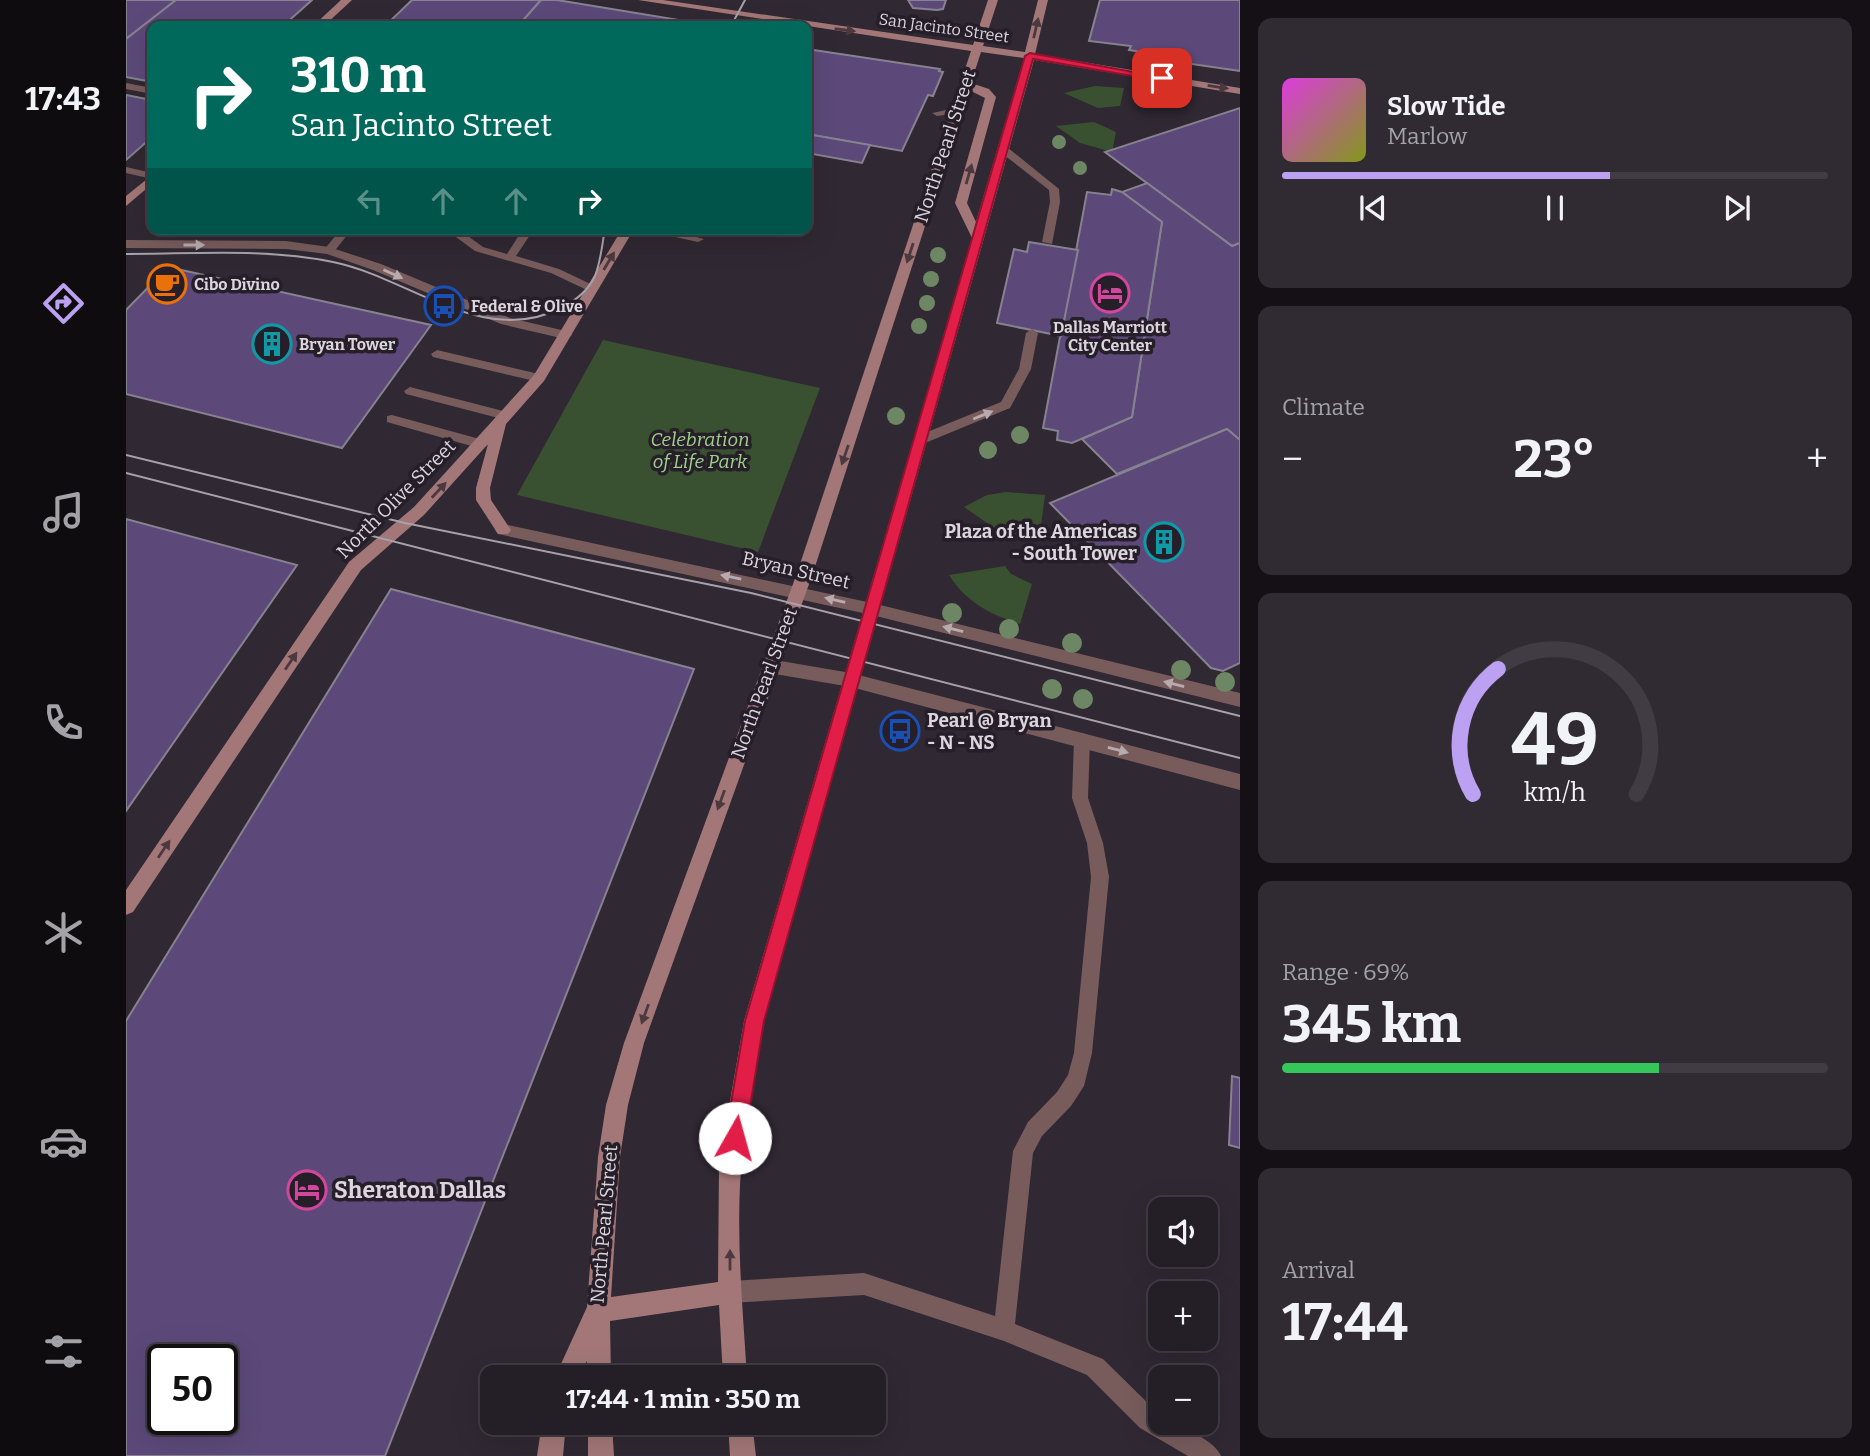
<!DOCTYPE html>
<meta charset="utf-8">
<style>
:root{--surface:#241e26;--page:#302b32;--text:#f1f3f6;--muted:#a3a2a7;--line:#413c43;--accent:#bca0f2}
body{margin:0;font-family:Bitter,serif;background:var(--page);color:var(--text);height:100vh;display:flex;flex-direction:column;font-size:26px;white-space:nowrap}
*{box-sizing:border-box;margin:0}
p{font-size:23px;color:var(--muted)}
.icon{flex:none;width:38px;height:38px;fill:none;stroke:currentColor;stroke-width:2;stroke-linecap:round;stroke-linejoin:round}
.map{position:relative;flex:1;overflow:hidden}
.details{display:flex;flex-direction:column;gap:18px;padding:18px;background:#141015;width:630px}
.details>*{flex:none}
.banner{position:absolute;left:21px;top:21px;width:665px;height:214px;border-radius:14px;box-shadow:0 7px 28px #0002,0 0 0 2px var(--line);background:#00695c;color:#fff;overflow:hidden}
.controls{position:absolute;left:1022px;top:1197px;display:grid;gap:14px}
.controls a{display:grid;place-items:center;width:70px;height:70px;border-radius:14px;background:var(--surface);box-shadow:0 7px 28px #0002,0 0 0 2px var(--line);font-size:35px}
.speed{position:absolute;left:21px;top:1344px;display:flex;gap:14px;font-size:35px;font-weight:700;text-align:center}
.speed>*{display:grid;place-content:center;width:91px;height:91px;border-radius:50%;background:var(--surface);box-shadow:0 7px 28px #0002,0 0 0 2px var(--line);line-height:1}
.speed .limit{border:4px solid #111;border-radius:10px;background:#fff;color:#111}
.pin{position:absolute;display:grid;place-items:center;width:60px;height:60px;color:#fff;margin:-30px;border-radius:14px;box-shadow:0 4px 10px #0006}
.me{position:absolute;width:77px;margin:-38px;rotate:7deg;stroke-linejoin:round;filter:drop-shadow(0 0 5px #0008)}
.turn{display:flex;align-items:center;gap:24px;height:147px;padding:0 28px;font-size:32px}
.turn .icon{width:91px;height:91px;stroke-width:2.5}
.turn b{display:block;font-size:49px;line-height:60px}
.lanes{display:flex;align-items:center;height:66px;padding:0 28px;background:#0003;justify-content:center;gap:35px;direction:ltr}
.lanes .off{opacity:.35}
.big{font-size:52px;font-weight:700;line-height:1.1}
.details .tile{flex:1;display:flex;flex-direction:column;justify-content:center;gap:10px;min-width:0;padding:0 24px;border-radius:14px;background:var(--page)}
.details .dial{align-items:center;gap:0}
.dial svg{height:182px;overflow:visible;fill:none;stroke:var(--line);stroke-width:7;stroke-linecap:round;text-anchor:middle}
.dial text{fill:var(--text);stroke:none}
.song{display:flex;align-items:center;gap:21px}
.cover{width:84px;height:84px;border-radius:10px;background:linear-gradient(135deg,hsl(300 70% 55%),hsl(70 70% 35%))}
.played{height:7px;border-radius:4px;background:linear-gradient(90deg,var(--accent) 60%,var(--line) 60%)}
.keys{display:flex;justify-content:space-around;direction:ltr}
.heat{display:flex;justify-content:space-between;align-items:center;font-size:38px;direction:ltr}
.charge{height:10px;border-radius:5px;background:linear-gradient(90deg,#34c759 69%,var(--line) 0)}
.trip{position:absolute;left:354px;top:1365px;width:406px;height:70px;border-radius:14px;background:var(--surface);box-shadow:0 7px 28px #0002,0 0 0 2px var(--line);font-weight:700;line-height:70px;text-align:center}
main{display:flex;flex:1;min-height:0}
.tabs{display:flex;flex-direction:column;width:126px;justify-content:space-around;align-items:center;background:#0e0c0f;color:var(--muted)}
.tabs .icon{width:49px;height:49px}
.tabs .active{color:var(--accent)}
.tabs b{font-size:32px;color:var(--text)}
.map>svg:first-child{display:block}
</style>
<main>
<nav class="tabs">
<b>17:43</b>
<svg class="icon active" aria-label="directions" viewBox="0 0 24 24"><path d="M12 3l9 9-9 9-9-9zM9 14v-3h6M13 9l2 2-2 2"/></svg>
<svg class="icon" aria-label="music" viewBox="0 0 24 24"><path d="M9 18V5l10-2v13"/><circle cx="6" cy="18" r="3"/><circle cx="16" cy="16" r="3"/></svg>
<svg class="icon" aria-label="phone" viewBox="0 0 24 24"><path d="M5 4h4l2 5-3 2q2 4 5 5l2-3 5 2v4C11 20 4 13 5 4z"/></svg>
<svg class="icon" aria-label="climate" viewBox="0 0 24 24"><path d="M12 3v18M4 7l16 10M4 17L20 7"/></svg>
<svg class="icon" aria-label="car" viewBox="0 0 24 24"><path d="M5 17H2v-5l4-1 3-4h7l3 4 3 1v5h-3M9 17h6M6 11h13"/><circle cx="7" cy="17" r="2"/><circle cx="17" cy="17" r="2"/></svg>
<svg class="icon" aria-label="filters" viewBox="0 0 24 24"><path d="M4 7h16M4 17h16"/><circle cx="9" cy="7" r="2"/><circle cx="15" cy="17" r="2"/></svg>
</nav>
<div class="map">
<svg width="1114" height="1456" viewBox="0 0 1114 1456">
<rect width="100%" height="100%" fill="#302832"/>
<!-- green -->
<g fill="#3a5131">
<path d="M969 86 998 88 994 106 972 108 938 93Z"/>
<path d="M968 122 990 132 986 152 954 143 930 126Z"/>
<path d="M477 340 694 388 632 552 391 495Z"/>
<path d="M880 492 919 495 914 533 892 534 884 539 838 507 861 495Z"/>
<path d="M879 566 885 574 906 584 894 624C865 615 840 602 823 575Z"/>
</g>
<!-- building -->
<g fill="#5c497a" stroke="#86828f" stroke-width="2" fill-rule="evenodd">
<path d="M0 0H50L0 39Z"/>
<path d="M50 0H186L157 26H26V82L0 77V39Z"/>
<path d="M286 0H415L392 26H259Z"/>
<path d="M415 0H431L583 25 392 26Z"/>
<path d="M782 0H820L817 9 811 10 787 8Z"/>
<path d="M974 0H1114V71L1038 60 1039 56 1003 50 1005 46 963 41Z"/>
<path d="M681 49 814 69 813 71 817 72 807 96 802 95 776 151 681 134Z"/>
<path d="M0 95 26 100V137L0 160Z"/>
<path d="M1114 108V243L1106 246 979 152Z"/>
<path d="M681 134 744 145 736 163 681 153Z"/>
<path d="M1021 183 1106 246 1114 243V440L1101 429 991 474 956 439 1006 417 1036 222 996 192Z"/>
<path d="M986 189 996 192 1036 222 1006 417 946 443 931 440 932 431 917 428 961 192 985 195Z"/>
<path d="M903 242 952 250 935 336 871 323 888 249 901 252Z"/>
<path d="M42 267 205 303 305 325 216 448 0 394V310Z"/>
<path d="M1101 429 1114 440V663L1097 671 1085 668 924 503Z"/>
<path d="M0 519 171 565 0 811Z"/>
<path d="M265 589 568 669 259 1456H0V1021ZM37 1360H96V1419H37Z"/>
<path d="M1106 1076 1114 1078V1148L1103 1145Z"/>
</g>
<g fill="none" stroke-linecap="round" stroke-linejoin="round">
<!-- lane -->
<g fill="#785c5c" fill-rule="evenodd">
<path d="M830 108 833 109V113L811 116 806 113Z"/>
<path d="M873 147H881L933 189 934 202 926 244 916 242 924 202 923 190 873 151Z"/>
<path d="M0 167 26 173V179L0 173Z"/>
<path d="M215 229H226L207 253H199L197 251Z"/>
<path d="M319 229H332L357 247 381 254 397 229H408L390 256 433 269 473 288 467 292 463 291 425 273 349 251Z"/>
<path d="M513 229H537L578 239 572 242Z"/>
<path d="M906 329 912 333 905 369 884 408 799 443H789V437L875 402 893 369 900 333Z"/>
<path d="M311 350 413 374 419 378 413 382 307 357 305 354Z"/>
<path d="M284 387 385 413 386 416 380 420 280 394 278 391Z"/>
<path d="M266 415 361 441 363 444 356 449 261 422V416Z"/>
<path d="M956 733 962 735 964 740 962 798 977 843 983 877 966 1053 958 1086 945 1106 916 1136 907 1153 889 1324 977 1359 1034 1415V1423C1051 1423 1089 1440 1095 1456H1062L1014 1428 961 1375 878 1341 738 1295 604 1303 597 1299 593 1292 597 1285 604 1281 738 1273 869 1316 887 1151 902 1122 931 1092 942 1075 948 1053 965 877 961 843 946 798 948 740 950 735Z"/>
</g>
<!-- street -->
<g fill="#785c5c" fill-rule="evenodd">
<path d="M0 83 26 88V94L0 89Z"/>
<path d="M0 240 160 241 203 247 255 264 384 318 444 332 446 335 439 339 375 324 247 270 201 254 160 249 0 248Z"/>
<path d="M377 524 746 603 1114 693V707L746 615 372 534 369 530Z"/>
<path d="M643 659 725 673 1114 774V790L725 687 643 673 637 671 635 666 637 661Z"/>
</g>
<!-- secondary -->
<g fill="#a37777" fill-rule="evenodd">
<path d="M215 0H226L198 26H187Z"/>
<path d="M512 0H537L847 45 862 0H872L857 46 899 52 912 0H922L909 54 1114 88V94L908 60 638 1021C628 1075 617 1130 614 1185 611 1249 617 1313 621 1377H597L593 1305 484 1321 485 1377H461V1361L453 1377H429L461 1307 472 1157 480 1105 498 1043 671 573 845 51ZM855 52 898 58 850 222 841 203 870 97 863 89 845 83ZM843 90 859 98 829 203 846 238 618 1021 593 1164 592 1282 485 1297 494 1157 502 1105 518 1043 687 573Z"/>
<path d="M26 175V184L0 206V196Z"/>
<path d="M496 229H508L418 381 380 424 364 488 365 500 385 530 382 534H372L350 500V488L362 444 298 515 235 570 7 912 0 915V890L223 562 288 507 408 375Z"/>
<path d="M416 1423H440L437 1456H411Z"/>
<path d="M462 1423H486L488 1456H462Z"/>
<path d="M602 1423H626L630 1456H604Z"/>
</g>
<!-- tram -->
<g stroke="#a7a1a9" stroke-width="2">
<path d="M605 26 619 0"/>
<path d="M0 254C68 254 140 248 207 262 282 277 357 348 435 308 449 301 462 291 469 276 475 261 476 244 479 229"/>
<path d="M0 455 279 523 625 593 1114 716"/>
<path d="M0 473 1114 758"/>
</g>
</g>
<!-- trees -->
<g fill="#6d8663">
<circle cx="933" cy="142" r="7"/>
<circle cx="954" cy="168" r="7"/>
<circle cx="812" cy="255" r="8"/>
<circle cx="805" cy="279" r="8"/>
<circle cx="801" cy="303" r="8"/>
<circle cx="793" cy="326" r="8"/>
<circle cx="770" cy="416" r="9"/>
<circle cx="894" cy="435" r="9"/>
<circle cx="862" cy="450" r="9"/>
<circle cx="826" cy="613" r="10"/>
<circle cx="883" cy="629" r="10"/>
<circle cx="946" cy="643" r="10"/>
<circle cx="1055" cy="670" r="10"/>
<circle cx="1099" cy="682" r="10"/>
<circle cx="926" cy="689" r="10"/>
<circle cx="957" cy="699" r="10"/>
</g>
<!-- one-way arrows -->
<defs><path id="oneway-solid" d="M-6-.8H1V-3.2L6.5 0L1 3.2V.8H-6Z" transform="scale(1.75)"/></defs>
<g fill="#4c3940">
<use href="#oneway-solid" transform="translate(910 28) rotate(-77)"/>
<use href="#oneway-solid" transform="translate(719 30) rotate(8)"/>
<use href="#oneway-solid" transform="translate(1092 87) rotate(9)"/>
<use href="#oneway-solid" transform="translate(843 174) rotate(-74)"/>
<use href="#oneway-solid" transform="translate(784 253) rotate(108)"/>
<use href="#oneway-solid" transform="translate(483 261) rotate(-59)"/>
<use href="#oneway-solid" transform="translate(719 455) rotate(109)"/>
<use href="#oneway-solid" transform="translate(313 490) rotate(-47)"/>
<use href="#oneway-solid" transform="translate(165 661) rotate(-56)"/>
<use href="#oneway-solid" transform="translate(595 800) rotate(110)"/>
<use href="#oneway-solid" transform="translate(38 849) rotate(-56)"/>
<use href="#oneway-solid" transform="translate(519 1014) rotate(110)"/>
<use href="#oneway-solid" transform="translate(604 1260) rotate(-90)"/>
</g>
<g fill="#b8abb0">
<use href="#oneway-solid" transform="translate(68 245)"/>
<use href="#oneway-solid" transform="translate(267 274) rotate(24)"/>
<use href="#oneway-solid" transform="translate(857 415) rotate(-22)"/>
<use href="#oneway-solid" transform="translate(605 577) rotate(-168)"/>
<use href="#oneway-solid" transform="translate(709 600) rotate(-167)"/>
<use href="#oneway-solid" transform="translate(827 629) rotate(-166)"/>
<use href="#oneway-solid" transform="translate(1048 684) rotate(-166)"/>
<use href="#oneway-solid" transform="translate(992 750) rotate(15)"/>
</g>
<!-- route -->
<path fill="#e11d48" stroke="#92132f" stroke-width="2" d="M904 53 1040 78 1036 81 907 59 638 1021 619 1138 616 1145 609 1148 602 1145 599 1138 619 1021 899 56Z"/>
<!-- icons -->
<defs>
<g id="cafe-ring" transform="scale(2.0125)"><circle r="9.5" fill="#261e28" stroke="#e8710a" stroke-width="1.5"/><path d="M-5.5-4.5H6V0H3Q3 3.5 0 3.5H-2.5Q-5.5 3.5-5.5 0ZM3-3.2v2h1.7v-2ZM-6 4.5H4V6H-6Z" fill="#e8710a"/></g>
<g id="hotel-ring" transform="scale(2.0125)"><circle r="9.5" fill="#261e28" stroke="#d1479c" stroke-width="1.5"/><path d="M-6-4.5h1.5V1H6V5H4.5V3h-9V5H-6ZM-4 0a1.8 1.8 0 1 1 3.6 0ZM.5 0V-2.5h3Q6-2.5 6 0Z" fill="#d1479c"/></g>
<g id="bus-ring" transform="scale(2.0125)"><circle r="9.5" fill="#261e28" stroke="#1a4fb4" stroke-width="1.5"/><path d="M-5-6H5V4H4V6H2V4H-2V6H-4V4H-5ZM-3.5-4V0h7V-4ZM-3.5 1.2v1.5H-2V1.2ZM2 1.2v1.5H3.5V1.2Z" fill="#1a4fb4"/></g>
<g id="building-ring" transform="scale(2.0125)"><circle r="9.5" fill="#261e28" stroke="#0f9aa8" stroke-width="1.5"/><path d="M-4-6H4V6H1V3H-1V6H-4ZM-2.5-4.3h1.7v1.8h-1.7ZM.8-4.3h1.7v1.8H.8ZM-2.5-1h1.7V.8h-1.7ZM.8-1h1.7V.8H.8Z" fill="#0f9aa8"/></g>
</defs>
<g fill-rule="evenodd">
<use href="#cafe-ring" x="41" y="284"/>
<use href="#hotel-ring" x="984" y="293"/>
<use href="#bus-ring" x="318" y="306"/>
<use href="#building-ring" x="146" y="344"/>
<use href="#building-ring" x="1038" y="542"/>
<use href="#bus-ring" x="774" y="731"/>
<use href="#hotel-ring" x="181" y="1190"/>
</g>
<g text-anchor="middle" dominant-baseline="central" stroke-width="7" stroke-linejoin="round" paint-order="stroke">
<!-- far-street labels -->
<g font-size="16" fill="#dbd6dd" stroke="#261e28">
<text transform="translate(818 28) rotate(8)">San Jacinto Street</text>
</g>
<!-- far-poi labels -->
<g font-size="16" font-weight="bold" fill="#dbd6dd" stroke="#261e28" text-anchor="start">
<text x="68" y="284">Cibo Divino</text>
<text x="345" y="306">Federal &amp; Olive</text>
<text x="984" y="327" text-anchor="middle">Dallas Marriott<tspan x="984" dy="18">City Center</tspan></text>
<text x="173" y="344">Bryan Tower</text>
</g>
<!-- street labels -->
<g font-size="19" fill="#dbd6dd" stroke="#261e28">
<text transform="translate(819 146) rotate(-72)">North Pearl Street</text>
<text transform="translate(270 499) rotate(-45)">North Olive Street</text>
<text transform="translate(670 570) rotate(13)">Bryan Street</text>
<text transform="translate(638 683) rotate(-70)">North Pearl Street</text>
<text transform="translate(478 1224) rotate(-85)">North Pearl Street</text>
</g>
<!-- park labels -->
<g font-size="19" font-style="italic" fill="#9fd38b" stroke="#261e28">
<text x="574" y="439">Celebration<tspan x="574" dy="22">of Life Park</tspan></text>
</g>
<!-- poi labels -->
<g font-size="19" font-weight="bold" fill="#dbd6dd" stroke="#261e28" text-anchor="end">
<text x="1011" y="531">Plaza of the Americas<tspan x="1011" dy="22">- South Tower</tspan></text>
<text x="801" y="720" text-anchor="start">Pearl @ Bryan<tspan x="801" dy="22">- N - NS</tspan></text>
</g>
<!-- near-poi labels -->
<g font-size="23" font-weight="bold" fill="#dbd6dd" stroke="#261e28" text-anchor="start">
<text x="208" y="1190">Sheraton Dallas</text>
</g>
</g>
</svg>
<div class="controls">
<a><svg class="icon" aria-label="sound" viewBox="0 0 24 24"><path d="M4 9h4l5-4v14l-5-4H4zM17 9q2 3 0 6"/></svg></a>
<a>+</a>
<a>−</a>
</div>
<div class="speed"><div class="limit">50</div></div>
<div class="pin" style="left:1036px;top:78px;background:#d93025"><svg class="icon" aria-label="arrive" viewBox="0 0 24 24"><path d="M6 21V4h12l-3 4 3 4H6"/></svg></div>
<svg class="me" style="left:609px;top:1138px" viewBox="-20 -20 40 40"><circle r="19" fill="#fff"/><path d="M0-13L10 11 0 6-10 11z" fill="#e11d48"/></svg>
<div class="trip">17:44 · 1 min · 350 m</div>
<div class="banner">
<div class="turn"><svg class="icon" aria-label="right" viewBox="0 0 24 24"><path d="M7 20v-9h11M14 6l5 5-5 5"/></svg><div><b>310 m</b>San Jacinto Street</div></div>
<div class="lanes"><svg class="icon off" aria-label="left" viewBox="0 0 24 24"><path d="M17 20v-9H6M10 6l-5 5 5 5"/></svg><svg class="icon off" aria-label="ahead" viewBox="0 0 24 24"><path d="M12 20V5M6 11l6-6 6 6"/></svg><svg class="icon off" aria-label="ahead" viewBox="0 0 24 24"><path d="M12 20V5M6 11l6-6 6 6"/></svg><svg class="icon" aria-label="right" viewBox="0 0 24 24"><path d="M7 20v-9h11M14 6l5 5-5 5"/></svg></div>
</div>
</div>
<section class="details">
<div class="tile">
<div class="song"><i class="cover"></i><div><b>Slow Tide</b><p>Marlow</p></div></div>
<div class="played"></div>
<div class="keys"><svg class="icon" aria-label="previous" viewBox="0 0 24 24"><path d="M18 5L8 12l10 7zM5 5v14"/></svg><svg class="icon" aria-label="pause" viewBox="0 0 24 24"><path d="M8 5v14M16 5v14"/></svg><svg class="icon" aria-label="next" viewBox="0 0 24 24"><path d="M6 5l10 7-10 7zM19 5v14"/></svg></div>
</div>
<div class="tile"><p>Climate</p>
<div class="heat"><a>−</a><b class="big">23°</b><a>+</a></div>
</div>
<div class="tile dial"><svg viewBox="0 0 100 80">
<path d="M14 69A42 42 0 1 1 86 69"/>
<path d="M14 69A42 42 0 0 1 25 14" stroke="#bca0f2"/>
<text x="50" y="56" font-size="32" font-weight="700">49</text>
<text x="50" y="72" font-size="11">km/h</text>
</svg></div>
<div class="tile"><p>Range · 69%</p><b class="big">345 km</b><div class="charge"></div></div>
<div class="tile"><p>Arrival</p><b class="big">17:44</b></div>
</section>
</main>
